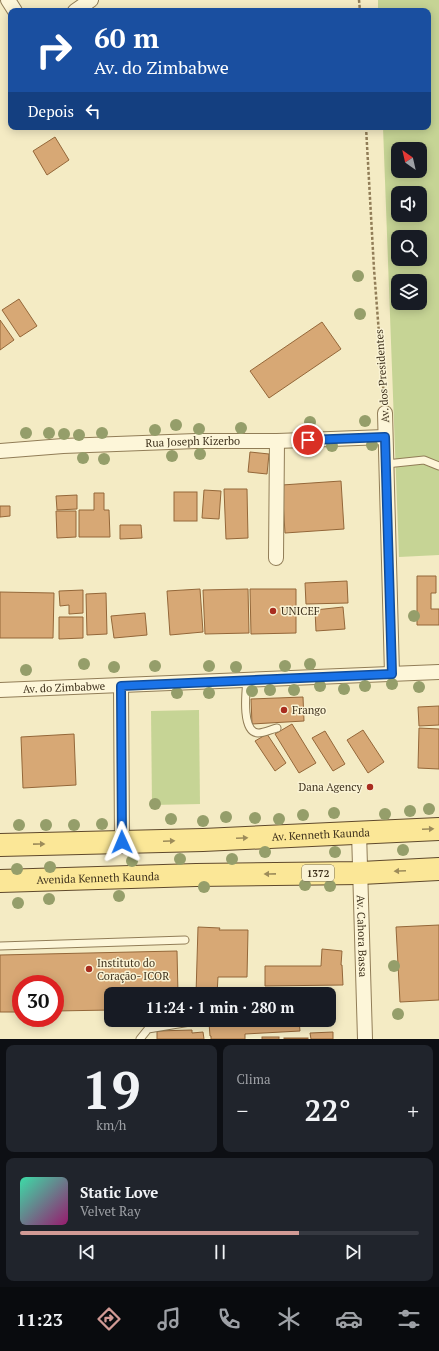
<!DOCTYPE html>
<html lang="pt">
<meta charset="utf-8">
<style>
:root{--surface:#171b24;--page:#20242c;--text:#f1f3f6;--muted:#9ea1a6;--line:#363941;--accent:#d19a95}
body{margin:0;font-family:"PT Serif",serif;background:var(--page);color:var(--text);height:100vh;display:flex;flex-direction:column;font-size:15px;white-space:nowrap}
*{box-sizing:border-box;margin:0}
p{font-size:13px;color:var(--muted)}
.icon{flex:none;width:22px;height:22px;fill:none;stroke:currentColor;stroke-width:2;stroke-linecap:round;stroke-linejoin:round}
.map{position:relative;height:1039px;overflow:hidden}
.drawer{display:flex;flex-direction:column;gap:6px;padding:6px;background:#0d0f14;flex:1}
.drawer>*{flex:none}
.top-card{position:absolute;left:8px;top:8px;width:423px;height:122px;border-radius:8px;box-shadow:0 2px 10px #0003;background:#1a4fa0;color:#fff;overflow:hidden}
.needle{width:26px;rotate:326deg}
.controls{position:absolute;left:391px;top:142px;display:grid;gap:8px}
.controls a{display:grid;place-items:center;width:36px;height:36px;border-radius:8px;background:var(--surface);box-shadow:0 2px 10px #0003;font-size:20px}
.speed{position:absolute;left:12px;top:975px;display:flex;gap:8px;font-size:20px;font-weight:700;text-align:center}
.speed>*{display:grid;place-content:center;width:52px;height:52px;border-radius:50%;background:var(--surface);box-shadow:0 2px 10px #0003;line-height:1}
.speed .limit{border:6px solid #d22;background:#fff;color:#111}
.pin{position:absolute;display:grid;place-items:center;width:34px;height:34px;color:#fff;margin:-17px;border:2px solid #fff;border-radius:50%;box-shadow:0 1px 4px #0007}
.me{position:absolute;width:44px;margin:-22px;rotate:359deg;stroke-linejoin:round;filter:drop-shadow(0 0 3px #0008)}
.turn{display:flex;align-items:center;gap:14px;height:84px;padding:0 20px;font-size:18px}
.turn .icon{width:52px;height:52px;stroke-width:2.5}
.turn b{display:block;font-size:28px;line-height:34px}
.then{display:flex;align-items:center;height:38px;padding:0 20px;background:#0003;gap:8px;font-size:15px}
.big{font-size:30px;font-weight:800;line-height:1.1}
.drawer .tile{flex:1;display:flex;flex-direction:column;justify-content:center;gap:6px;min-width:0;padding:0 14px;border-radius:8px;background:var(--page)}
.drawer .dial{align-items:center;gap:0}
.dial b{font-size:52px;line-height:1}
.song{display:flex;align-items:center;gap:12px}
.cover{width:48px;height:48px;border-radius:6px;background:linear-gradient(135deg,hsl(160 70% 55%),hsl(320 70% 35%))}
.played{height:4px;border-radius:2px;background:linear-gradient(90deg,var(--accent) 70%,var(--line) 70%)}
.keys{display:flex;justify-content:space-around;direction:ltr}
.heat{display:flex;justify-content:space-between;align-items:center;font-size:22px;direction:ltr}
.drawer .tiles{flex:1;display:grid;gap:6px;grid-template-columns:1fr 1fr}
.tile:last-child{grid-column:span 2}
.trip{position:absolute;left:104px;top:987px;width:232px;height:40px;border-radius:8px;background:var(--surface);box-shadow:0 2px 10px #0003;font-weight:800;line-height:40px;text-align:center}
.tabs{display:flex;height:64px;justify-content:space-around;align-items:center;background:#090b0e;color:var(--muted)}
.tabs .icon{width:28px;height:28px}
.tabs .current{color:var(--accent)}
.tabs b{font-size:18px;color:var(--text)}
.map>svg:first-child{display:block}
</style>
<div class="map">
<svg width="439" height="1039" viewBox="0 0 439 1039">
<rect width="100%" height="100%" fill="#f4ebc4"/>
<!-- green -->
<g fill="#c6d495" fill-rule="evenodd">
<path d="M378 0H439V555L399 557 383 127H428V11H378ZM398 149H420V171H398ZM398 193H420V215H398ZM398 237H420V259H398ZM398 281H420V303H398Z"/>
<path d="M199 710 200 804 152 805 151 711Z"/>
</g>
<!-- building -->
<g fill="#d7a875" stroke="#946739">
<path d="M55 137 69 160 47 175 33 151Z"/>
<path d="M19 299 37 326 20 337 2 310Z"/>
<path d="M0 320 14 340 0 350Z"/>
<path d="M322 322 341 349 269 398 250 371Z"/>
<path d="M250 452 269 454 267 474 248 472Z"/>
<path d="M341 481 344 529 285 533 282 485Z"/>
<path d="M224 489H247L248 538 226 539Z"/>
<path d="M204 490 221 491 219 519 202 518Z"/>
<rect x="174" y="492" width="23" height="29"/>
<path d="M94 493H104V510H109L110 537H79V510H94Z"/>
<path d="M77 495V509L57 510 56 496Z"/>
<path d="M0 506H10V516L0 517Z"/>
<path d="M56 511H76V537L57 538Z"/>
<path d="M120 525H141L142 538 120 539Z"/>
<path d="M417 576H436V593H431V609H439V625H417Z"/>
<path d="M347 581 348 603 306 604 305 583Z"/>
<path d="M200 589 203 632 170 635 167 591Z"/>
<path d="M248 589 249 633 205 634 203 590Z"/>
<path d="M250 589H296V633L251 634Z"/>
<path d="M83 590V613L69 614V605L60 606 59 591Z"/>
<path d="M0 592 54 593 53 638H0Z"/>
<path d="M106 593 107 634 87 635 86 594Z"/>
<path d="M343 607 345 629 316 631 315 610Z"/>
<path d="M145 613 147 635 114 638 111 616Z"/>
<path d="M59 617H83V638L59 639Z"/>
<path d="M303 697 304 721 252 724 251 699Z"/>
<path d="M439 706V725L419 726 418 707Z"/>
<path d="M292 724 316 763 299 773 275 734Z"/>
<path d="M419 728 439 729V769L418 768Z"/>
<path d="M363 730 384 762 368 773 347 740Z"/>
<path d="M325 731 345 764 333 771 312 738Z"/>
<path d="M74 734 76 785 23 788 21 737Z"/>
<path d="M267 734 286 763 275 771 255 741Z"/>
<path d="M439 925V1000L400 1002 396 927Z"/>
<path d="M198 927 220 928 219 930H248L247 977H218L217 994H196Z"/>
<path d="M322 949 342 951 341 965H342L343 985 265 986V966H321Z"/>
<path d="M177 951 178 994H111V1010L55 1011V984H21V1012H0V955Z"/>
<path d="M251 1020H299L300 1031 245 1034V1039H211V1036H210L209 1023Z"/>
<path d="M192 1030V1033L203 1032 204 1039H157V1031Z"/>
<path d="M333 1032V1039H311L310 1033Z"/>
<rect x="262" y="1037" width="17" height="2"/>
<rect x="284" y="1038" width="24" height="1"/>
</g>
<g fill="none" stroke-linecap="round" stroke-linejoin="round">
<!-- service casing -->
<g stroke="#917d57" stroke-width="9">
<g id="service">
<path d="M386 464 424 460 439 466"/>
<path d="M247 680C246 691 241 732 258 733 264 733 272 729 277 728"/>
<path d="M0 946 185 940"/>
<path d="M140 1039 148 1029 202 1020"/>
</g>
</g>
<!-- minor casing -->
<g stroke="#917d57" stroke-width="16">
<g id="minor">
<path d="M8 0 15 11"/>
<path d="M75 11 91 0"/>
<path d="M385 413 392 674"/>
<path id="s1" d="M0 451 63 446 196 441H277L385 437"/>
<path d="M276 558 277 441"/>
<path d="M121 686 122 842"/>
<path id="s2" d="M0 690 439 672"/>
<path id="s3" d="M359 832 365 1039"/>
</g>
</g>
<!-- primary casing -->
<g stroke="#5f492c" stroke-width="24">
<g id="primary">
<path id="s4" d="M0 845 203 840 439 829"/>
<path id="s5" d="M0 881 196 875 361 873 439 869"/>
</g>
</g>
<!-- path -->
<g stroke="#917d57" stroke-width="2.5" stroke-dasharray="3 2" stroke-linecap="butt">
<path d="M359 0 360 11"/>
<path d="M366 127 374 269 384 398"/>
</g>
<!-- service -->
<use href="#service" stroke="#fdf6d9" stroke-width="7"/>
<!-- minor -->
<use href="#minor" stroke="#fdf6d9" stroke-width="14"/>
<!-- primary -->
<use href="#primary" stroke="#fbe797" stroke-width="22"/>
</g>
<!-- trees -->
<g fill="#959e6a">
<circle cx="358" cy="276" r="6"/>
<circle cx="360" cy="314" r="6"/>
<circle cx="365" cy="421" r="6"/>
<circle cx="310" cy="422" r="6"/>
<circle cx="176" cy="425" r="6"/>
<circle cx="241" cy="428" r="6"/>
<circle cx="199" cy="429" r="6"/>
<circle cx="155" cy="430" r="6"/>
<circle cx="26" cy="433" r="6"/>
<circle cx="49" cy="433" r="6"/>
<circle cx="102" cy="433" r="6"/>
<circle cx="64" cy="434" r="6"/>
<circle cx="79" cy="435" r="6"/>
<circle cx="372" cy="445" r="6"/>
<circle cx="332" cy="446" r="6"/>
<circle cx="200" cy="454" r="6"/>
<circle cx="172" cy="456" r="6"/>
<circle cx="83" cy="458" r="6"/>
<circle cx="104" cy="459" r="6"/>
<circle cx="414" cy="616" r="6"/>
<circle cx="84" cy="664" r="6"/>
<circle cx="310" cy="664" r="6"/>
<circle cx="155" cy="666" r="6"/>
<circle cx="209" cy="666" r="6"/>
<circle cx="285" cy="666" r="6"/>
<circle cx="114" cy="667" r="6"/>
<circle cx="236" cy="667" r="6"/>
<circle cx="26" cy="670" r="6"/>
<circle cx="392" cy="684" r="6"/>
<circle cx="320" cy="686" r="6"/>
<circle cx="365" cy="686" r="6"/>
<circle cx="419" cy="687" r="6"/>
<circle cx="344" cy="689" r="6"/>
<circle cx="270" cy="690" r="6"/>
<circle cx="294" cy="690" r="6"/>
<circle cx="252" cy="691" r="6"/>
<circle cx="177" cy="693" r="6"/>
<circle cx="209" cy="693" r="6"/>
<circle cx="155" cy="804" r="6"/>
<circle cx="429" cy="809" r="6"/>
<circle cx="410" cy="811" r="6"/>
<circle cx="334" cy="813" r="6"/>
<circle cx="385" cy="814" r="6"/>
<circle cx="303" cy="815" r="6"/>
<circle cx="226" cy="817" r="6"/>
<circle cx="255" cy="818" r="6"/>
<circle cx="171" cy="819" r="6"/>
<circle cx="279" cy="819" r="6"/>
<circle cx="203" cy="821" r="6"/>
<circle cx="102" cy="824" r="6"/>
<circle cx="19" cy="825" r="6"/>
<circle cx="46" cy="825" r="6"/>
<circle cx="74" cy="825" r="6"/>
<circle cx="403" cy="850" r="6"/>
<circle cx="265" cy="852" r="6"/>
<circle cx="335" cy="852" r="6"/>
<circle cx="180" cy="859" r="6"/>
<circle cx="232" cy="859" r="6"/>
<circle cx="132" cy="861" r="6"/>
<circle cx="50" cy="867" r="6"/>
<circle cx="17" cy="869" r="6"/>
<circle cx="305" cy="885" r="6"/>
<circle cx="330" cy="886" r="6"/>
<circle cx="204" cy="887" r="6"/>
<circle cx="119" cy="896" r="6"/>
<circle cx="49" cy="899" r="6"/>
<circle cx="18" cy="903" r="6"/>
<circle cx="394" cy="966" r="6"/>
<circle cx="398" cy="1014" r="6"/>
</g>
<!-- one-way arrows -->
<defs><path id="oneway-solid" d="M-6-.8H1V-3.2L6.5 0L1 3.2V.8H-6Z"/></defs>
<g fill="#9d8c5a">
<use href="#oneway-solid" transform="translate(428 829) rotate(-2)"/>
<use href="#oneway-solid" transform="translate(242 838) rotate(-3)"/>
<use href="#oneway-solid" transform="translate(169 841) rotate(-2)"/>
<use href="#oneway-solid" transform="translate(39 844) rotate(-1)"/>
<use href="#oneway-solid" transform="translate(400 871) rotate(178)"/>
<use href="#oneway-solid" transform="translate(270 874) rotate(179)"/>
</g>
<g fill="none" stroke-linecap="round" stroke-linejoin="round">
<!-- route casing -->
<g stroke="#114b97" stroke-width="10">
<path id="route" d="M122 842 121 686 392 674 385 437 308 440"/>
</g>
<!-- route -->
<use href="#route" stroke="#1a73e8" stroke-width="7"/>
</g>
<!-- markers -->
<g fill="#a92d1f" stroke="#faf3d4" stroke-width="1.5">
<circle cx="273" cy="611" r="4"/>
<circle cx="284" cy="710" r="4"/>
<circle cx="370" cy="787" r="4"/>
<circle cx="89" cy="969" r="4"/>
</g>
<g text-anchor="middle" dominant-baseline="central" stroke-width="3" stroke-linejoin="round" paint-order="stroke">
<!-- shield labels -->
<rect fill="#faf3d4" stroke="#776c54" stroke-width="1" x="302" y="865" width="32" height="16" rx="3"/>
<g font-size="10" font-weight="bold" fill="#3f321d">
<text x="318" y="873">1372</text>
</g>
<!-- street labels -->
<g font-size="11" fill="#3f321d" stroke="#faf3d4">
<text transform="translate(382 376) rotate(-94)">Av. dos Presidentes</text>
<text stroke="none"><textPath href="#s1" startOffset="193">Rua Joseph Kizerbo</textPath></text>
<text stroke="none"><textPath href="#s2" startOffset="64">Av. do Zimbabwe</textPath></text>
<text stroke="none"><textPath href="#s4" startOffset="321">Av. Kenneth Kaunda</textPath></text>
<text stroke="none"><textPath href="#s5" startOffset="98">Avenida Kenneth Kaunda</textPath></text>
<text stroke="none"><textPath href="#s3" startOffset="104">Av. Cahora Bassa</textPath></text>
</g>
<!-- poi labels -->
<g font-size="11" fill="#3f321d" stroke="#faf3d4" text-anchor="start">
<text x="281" y="611">UNICEF</text>
<text x="292" y="710">Frango</text>
<text x="362" y="787" text-anchor="end">Dana Agency</text>
<text x="97" y="963">Instituto do<tspan x="97" dy="13">Coração- ICOR</tspan></text>
</g>
</g>
</svg>
<div class="controls">
<a><svg class="needle" viewBox="-14 -14 28 28"><path d="M0-13l5 13h-10z" fill="#e53935"/><path d="M0 13l5-13h-10z" fill="#9ea1a6"/></svg></a>
<a><svg class="icon" aria-label="sound" viewBox="0 0 24 24"><path d="M4 9h4l5-4v14l-5-4H4zM17 9q2 3 0 6"/></svg></a>
<a><svg class="icon" aria-label="search" viewBox="0 0 24 24"><circle cx="10" cy="10" r="6"/><path d="M15 15l6 6"/></svg></a>
<a><svg class="icon" aria-label="layers" viewBox="0 0 24 24"><path d="M12 4l9 5-9 5-9-5zM3 14l9 5 9-5"/></svg></a>
</div>
<div class="speed"><div class="limit">30</div></div>
<div class="pin" style="left:308px;top:440px;background:#d93025"><svg class="icon" aria-label="arrive" viewBox="0 0 24 24"><path d="M6 21V4h12l-3 4 3 4H6"/></svg></div>
<svg class="me" style="left:122px;top:842px" viewBox="-20 -20 40 40"><path d="M0-17L14 15 0 8-14 15z" fill="#1a73e8" stroke="#fff" stroke-width="4"/></svg>
<div class="trip">11:24 · 1 min · 280 m</div>
<div class="top-card">
<div class="turn"><svg class="icon" aria-label="right" viewBox="0 0 24 24"><path d="M7 20v-9h11M14 6l5 5-5 5"/></svg><div><b>60 m</b>Av. do Zimbabwe</div></div>
<div class="then">Depois<svg class="icon" aria-label="left" viewBox="0 0 24 24"><path d="M17 20v-9H6M10 6l-5 5 5 5"/></svg></div>
</div>
</div>
<section class="drawer">
<div class="tiles">
<div class="tile dial"><b>19</b><p>km/h</p></div>
<div class="tile"><p>Clima</p>
<div class="heat"><a>−</a><b class="big">22°</b><a>+</a></div>
</div>
<div class="tile">
<div class="song"><i class="cover"></i><div><b>Static Love</b><p>Velvet Ray</p></div></div>
<div class="played"></div>
<div class="keys"><svg class="icon" aria-label="previous" viewBox="0 0 24 24"><path d="M18 5L8 12l10 7zM5 5v14"/></svg><svg class="icon" aria-label="pause" viewBox="0 0 24 24"><path d="M8 5v14M16 5v14"/></svg><svg class="icon" aria-label="next" viewBox="0 0 24 24"><path d="M6 5l10 7-10 7zM19 5v14"/></svg></div>
</div>
</div>
</section>
<nav class="tabs">
<b>11:23</b>
<svg class="icon current" aria-label="directions" viewBox="0 0 24 24"><path d="M12 3l9 9-9 9-9-9zM9 14v-3h6M13 9l2 2-2 2"/></svg>
<svg class="icon" aria-label="music" viewBox="0 0 24 24"><path d="M9 18V5l10-2v13"/><circle cx="6" cy="18" r="3"/><circle cx="16" cy="16" r="3"/></svg>
<svg class="icon" aria-label="phone" viewBox="0 0 24 24"><path d="M5 4h4l2 5-3 2q2 4 5 5l2-3 5 2v4C11 20 4 13 5 4z"/></svg>
<svg class="icon" aria-label="climate" viewBox="0 0 24 24"><path d="M12 3v18M4 7l16 10M4 17L20 7"/></svg>
<svg class="icon" aria-label="car" viewBox="0 0 24 24"><path d="M5 17H2v-5l4-1 3-4h7l3 4 3 1v5h-3M9 17h6M6 11h13"/><circle cx="7" cy="17" r="2"/><circle cx="17" cy="17" r="2"/></svg>
<svg class="icon" aria-label="filters" viewBox="0 0 24 24"><path d="M4 7h16M4 17h16"/><circle cx="9" cy="7" r="2"/><circle cx="15" cy="17" r="2"/></svg>
</nav>
